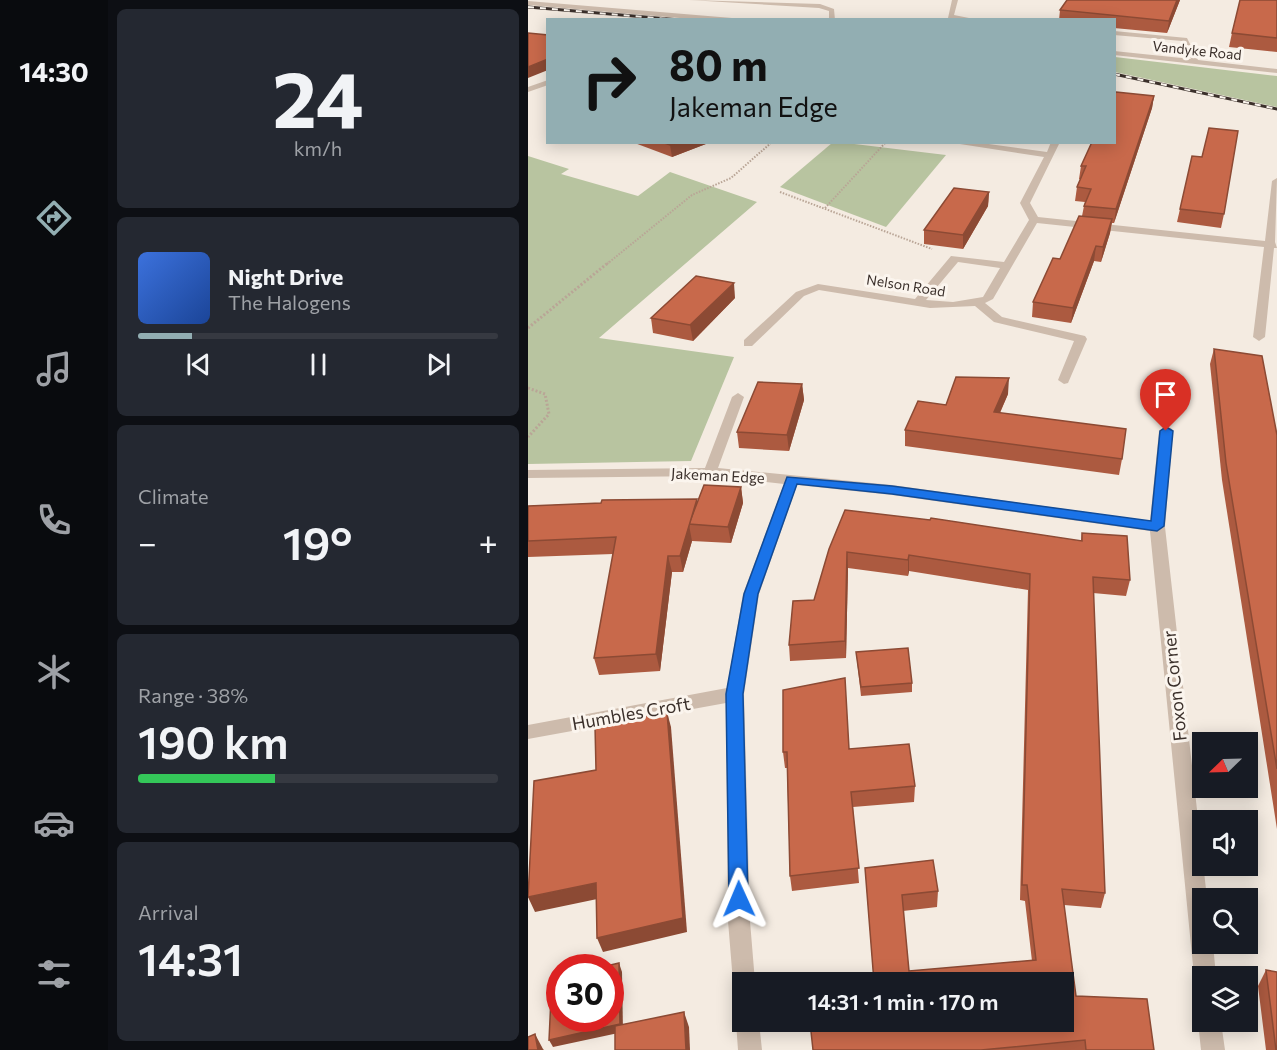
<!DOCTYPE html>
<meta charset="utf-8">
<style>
:root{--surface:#171b24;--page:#242831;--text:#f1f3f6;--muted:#9ea1a6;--line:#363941;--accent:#92aeb2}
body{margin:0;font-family:Commissioner,sans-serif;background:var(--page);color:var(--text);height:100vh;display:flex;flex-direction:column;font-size:22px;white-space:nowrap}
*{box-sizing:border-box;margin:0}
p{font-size:20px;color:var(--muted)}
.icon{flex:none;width:33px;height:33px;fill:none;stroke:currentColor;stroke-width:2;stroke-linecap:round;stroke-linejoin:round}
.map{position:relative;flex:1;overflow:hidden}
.side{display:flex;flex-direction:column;gap:9px;padding:9px;background:#0d0f14;width:420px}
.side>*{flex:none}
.guide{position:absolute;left:18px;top:18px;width:570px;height:126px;border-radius:0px;box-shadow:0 3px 15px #0003;background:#92aeb2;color:#111;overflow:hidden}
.needle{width:39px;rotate:247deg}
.fabs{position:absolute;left:664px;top:732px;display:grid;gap:12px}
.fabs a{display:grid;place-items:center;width:66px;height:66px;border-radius:0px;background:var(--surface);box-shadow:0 3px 15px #0003;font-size:30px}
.speed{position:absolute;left:18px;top:954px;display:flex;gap:12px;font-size:30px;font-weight:700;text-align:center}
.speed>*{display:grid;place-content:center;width:78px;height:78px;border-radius:50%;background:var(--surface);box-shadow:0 3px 15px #0003;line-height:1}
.speed .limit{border:9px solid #d22;background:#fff;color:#111}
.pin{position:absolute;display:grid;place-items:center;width:51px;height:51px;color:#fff;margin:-62px -26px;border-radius:50% 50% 50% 0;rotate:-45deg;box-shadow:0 0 6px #0007}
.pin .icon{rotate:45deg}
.me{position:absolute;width:66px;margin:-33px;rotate:359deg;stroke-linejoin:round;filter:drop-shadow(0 0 4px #0008)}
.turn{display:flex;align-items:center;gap:21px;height:126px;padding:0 24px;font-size:27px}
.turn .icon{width:78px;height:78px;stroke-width:2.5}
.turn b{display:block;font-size:42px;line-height:51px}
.big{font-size:45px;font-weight:600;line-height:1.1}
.side .card{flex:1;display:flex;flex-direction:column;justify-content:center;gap:9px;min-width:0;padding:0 21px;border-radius:9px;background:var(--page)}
.side .dial{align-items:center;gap:0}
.dial b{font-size:78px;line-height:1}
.song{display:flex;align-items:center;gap:18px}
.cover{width:72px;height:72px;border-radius:9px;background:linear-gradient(135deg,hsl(220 70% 55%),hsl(220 70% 35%))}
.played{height:6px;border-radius:3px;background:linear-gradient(90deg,var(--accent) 15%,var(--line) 15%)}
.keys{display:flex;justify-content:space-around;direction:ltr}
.heat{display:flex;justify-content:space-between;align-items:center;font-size:33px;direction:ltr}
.charge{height:9px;border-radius:4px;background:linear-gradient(90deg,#34c759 38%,var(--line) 0)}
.trip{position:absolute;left:204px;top:972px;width:342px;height:60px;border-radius:0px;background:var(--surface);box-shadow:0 3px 15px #0003;font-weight:600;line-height:60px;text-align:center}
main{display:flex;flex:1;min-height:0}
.tab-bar{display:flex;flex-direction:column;width:108px;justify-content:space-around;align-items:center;background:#090b0e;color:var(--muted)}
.tab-bar .icon{width:42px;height:42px}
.tab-bar .on{color:var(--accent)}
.tab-bar b{font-size:27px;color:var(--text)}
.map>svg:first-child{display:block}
</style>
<main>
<nav class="tab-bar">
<b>14:30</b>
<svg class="icon on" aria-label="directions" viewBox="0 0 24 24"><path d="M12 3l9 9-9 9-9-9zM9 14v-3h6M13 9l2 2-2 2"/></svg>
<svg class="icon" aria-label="music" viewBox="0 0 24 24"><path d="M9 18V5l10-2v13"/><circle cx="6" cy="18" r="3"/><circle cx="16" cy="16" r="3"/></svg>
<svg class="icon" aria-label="phone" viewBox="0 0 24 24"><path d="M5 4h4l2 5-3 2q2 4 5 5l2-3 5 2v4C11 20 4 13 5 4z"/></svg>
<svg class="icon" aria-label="climate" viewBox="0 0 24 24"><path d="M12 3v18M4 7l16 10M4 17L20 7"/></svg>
<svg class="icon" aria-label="car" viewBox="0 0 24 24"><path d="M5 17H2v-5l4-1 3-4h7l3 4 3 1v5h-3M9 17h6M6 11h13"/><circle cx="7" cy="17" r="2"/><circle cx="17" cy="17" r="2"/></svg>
<svg class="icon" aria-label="filters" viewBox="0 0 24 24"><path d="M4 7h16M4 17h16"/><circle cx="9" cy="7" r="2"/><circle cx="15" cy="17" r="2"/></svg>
</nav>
<section class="side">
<div class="card dial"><b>24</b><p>km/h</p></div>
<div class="card">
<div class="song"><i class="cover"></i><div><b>Night Drive</b><p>The Halogens</p></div></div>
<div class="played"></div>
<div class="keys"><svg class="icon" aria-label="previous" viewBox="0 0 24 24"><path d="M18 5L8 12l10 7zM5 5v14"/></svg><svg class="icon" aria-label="pause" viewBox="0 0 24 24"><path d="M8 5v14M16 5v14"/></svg><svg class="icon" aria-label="next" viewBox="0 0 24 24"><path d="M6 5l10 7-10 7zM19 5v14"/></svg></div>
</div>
<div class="card"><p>Climate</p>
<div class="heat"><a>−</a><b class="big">19°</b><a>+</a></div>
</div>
<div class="card"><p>Range · 38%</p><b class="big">190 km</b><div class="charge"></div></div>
<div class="card"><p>Arrival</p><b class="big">14:31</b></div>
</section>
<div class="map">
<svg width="749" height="1050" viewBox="0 0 749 1050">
<rect width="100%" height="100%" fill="#f4ebe1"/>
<!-- green -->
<g fill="#b8c4a0">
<path d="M587 57 749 76V107L587 72Z"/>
<path d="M304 143H318L418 155 358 227 252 187Z"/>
<path d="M0 156 41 169 33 174 110 196 142 172 229 202 71 338 206 357 163 461 0 464Z"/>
</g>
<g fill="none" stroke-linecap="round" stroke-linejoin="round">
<!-- path-far1 -->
<g stroke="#b9a596" stroke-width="2" stroke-dasharray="1.5 1.5" stroke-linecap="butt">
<path d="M252 192 404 249"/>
<path d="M297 208 358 142"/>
<path d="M79 264 164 195 203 178 244 142"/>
</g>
<!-- path -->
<g stroke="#b9a596" stroke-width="3" stroke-dasharray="2 2" stroke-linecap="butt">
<path d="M0 328 81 262"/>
<path d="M0 388 17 394 21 414 0 437"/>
</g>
<!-- minor -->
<g fill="#cdbbac" fill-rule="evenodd">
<path d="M161 0 292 4 306 9 307 20H301V11L291 8Z"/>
<path d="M424 0H430L426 15 451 20 420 18Z"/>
<path d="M0 1 204 18 207 20H175L0 5Z"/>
<path d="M586 31 659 38 670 60 749 69V73L586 55V51L663 59 654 41 586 35Z"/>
<path d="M20 80V85L0 92V87Z"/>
<path d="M419 142H446L519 152 523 142H532L502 203 510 217 737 241 744 181 749 178 747 242 749 248H746L737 337 731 341 725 337 736 247 509 223 465 299 457 303 474 317 557 336 559 339 540 383 536 384 530 380 546 341 466 322 447 306 402 308 291 290 276 296 224 346H216V340L268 292 290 284 387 299 423 256 476 262 501 220 492 203 516 157ZM430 262 472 268 455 297 425 302 398 300Z"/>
<path d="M210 393 216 397 190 468 364 485 622 521 631 431 638 427 643 428 645 431 637 527 679 898H675V944H685L688 976H675V986L669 984 666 976 622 531 364 495 269 485 231 594 216 694 222 921 227 982H214V993L208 990 205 982 200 921 198 703 0 739V725L199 688 215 594 256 484 182 476 0 478V470L177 468 204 397Z"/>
<path d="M214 1013V1022H231L234 1050H210L208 1022Z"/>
<path d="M675 1013V1022H693L697 1050H673L670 1022Z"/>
</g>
<!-- rail casing -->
<g stroke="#3b302b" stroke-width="3">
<g id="rail">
<path d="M0 7 152 20"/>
<path d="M586 74 749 109"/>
</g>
</g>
<!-- rail -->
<use href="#rail" stroke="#fbf5ee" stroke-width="2" stroke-dasharray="6" stroke-linecap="butt"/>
</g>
<!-- wall -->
<g fill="#ac5a40">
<path d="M539 0H652L639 33 586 28V20H531L532 10Z"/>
<path d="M749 0V52L701 47 704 33Z"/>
<path d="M626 96 624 108 586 223H584L582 233 573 262 566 261 543 323 504 317 505 302 532 259 554 216 556 206 557 202 547 201 549 187 552 179H551L553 166Z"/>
<path d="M104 142H183L144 157Z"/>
<path d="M461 192 460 206 435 249 396 244V230Z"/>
<path d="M652 209 696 214 693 228 649 222Z"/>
<path d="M207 298 165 341 125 333 123 318Z"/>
<path d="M686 349 749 435V829L694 480 682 364Z"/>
<path d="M274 384 276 400 261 451 211 448 209 432Z"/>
<path d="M480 394 472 413 594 459 591 475 377 446V430L418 405Z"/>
<path d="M213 487 215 503 203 543 164 541 155 572H144L132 671 71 675 66 658 85 554 0 557V506L169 499V502Z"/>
<path d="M554 533 602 580 598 596 565 593 577 893 573 908 536 905 548 996 626 1050H285L346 982 337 868 410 891 409 907 375 911 381 971 504 961 497 901 492 900 500 590 381 571 380 576 320 568 318 658 262 661 261 645 286 600 301 549 553 541Z"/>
<path d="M328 652 384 683V692L333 696Z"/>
<path d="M321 749 387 786 386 802 325 807 331 883 264 891 262 876 259 768H257L255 752Z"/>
<path d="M738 970 749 1050H738L730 986Z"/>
</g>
<!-- shaded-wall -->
<g fill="#8c4a34">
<path d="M649 0H652L639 33 641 21Z"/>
<path d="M20 59V70L0 78V67Z"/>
<path d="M626 96 624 108 586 223 588 209Z"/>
<path d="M150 142H183L144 157 142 145Z"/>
<path d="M461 192 460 206 435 249V235Z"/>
<path d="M584 219 582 233 573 262 575 247Z"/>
<path d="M568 246 566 261 543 323 545 308Z"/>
<path d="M206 283 207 298 165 341 162 325Z"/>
<path d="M481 378 480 394 465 428 466 412Z"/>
<path d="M274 384 276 400 261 451 259 435Z"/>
<path d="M213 487 215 503 203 543 200 527Z"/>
<path d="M161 525 164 541 155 572 152 556Z"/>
<path d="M319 552 320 568 318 658 317 641Z"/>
<path d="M381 555V571L380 576V560Z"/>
<path d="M140 556 144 572 132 671 128 654Z"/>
<path d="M139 712 143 727 159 932 75 952 69 938Z"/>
<path d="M68 883 74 898 7 912 0 897Z"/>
<path d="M91 963 94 972 95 1032 25 1047 21 1040Z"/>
<path d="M156 1012 161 1027 162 1050H158Z"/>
<path d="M7 1034 15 1049 16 1050H10Z"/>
</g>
<!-- building -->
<g fill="#c8694b" stroke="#8c4a34" stroke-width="1.5">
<path d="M539 0H649L641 21 532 10Z"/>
<path d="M712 0H749V38L704 33Z"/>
<path d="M0 33 20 35V59L0 67Z"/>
<path d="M588 92 626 96 588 209 556 206 563 189 549 187 558 166H553L564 142H586V96Z"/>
<path d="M681 128 710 131 696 214 652 209 664 156 674 157Z"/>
<path d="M134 142H150L142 145Z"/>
<path d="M426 188 461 192 435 235 396 230Z"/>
<path d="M551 216 584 219 575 247 568 246 545 308 505 302 525 258 532 259Z"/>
<path d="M168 276 206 283 162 325 123 318Z"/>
<path d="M686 349 734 356 749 435V769L698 463Z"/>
<path d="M428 377 481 378 466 412 598 429 594 459 377 430 390 401 418 405Z"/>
<path d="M230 382 274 384 259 435 209 432Z"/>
<path d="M176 485 213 487 200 527 161 524Z"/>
<path d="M169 499 152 556H140L128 654 66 658 88 537 0 541V506L73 503 74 500Z"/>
<path d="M317 510 402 520 403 518 554 541V533L599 536 602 580 565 577 577 893 534 889 548 996 619 999 626 1050H558L557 1040 453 1050H285L282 1022H536V982H346L337 868 405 860 410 891 374 895 381 971 508 960 499 885H494L502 574 381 555 380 560 319 552 317 641 261 645 265 601 286 600 301 549Z"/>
<path d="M380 648 384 683 333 687 328 652Z"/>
<path d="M317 678 321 749 381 744 387 786 323 792 331 868 262 876 259 752H255V690Z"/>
<path d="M139 712 155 918 69 938 68 883 0 897 6 781 68 770 67 726Z"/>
<path d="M91 963 92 1024 21 1040 24 977 32 975V1018H82V968H70Z"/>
<path d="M738 970 749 972V1050H748Z"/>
<path d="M156 1012 158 1050H87V1026Z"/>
<path d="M7 1034 10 1050H0V1037Z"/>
</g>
<!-- route -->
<path fill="#1a73e8" stroke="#114b97" stroke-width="1.5" d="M638 427 645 431 636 526 629 531 364 494 269 484 230 594 215 694 220 899 217 905 211 908 204 905 201 899 198 694 216 594 259 477 364 486 623 521 632 431Z"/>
<g text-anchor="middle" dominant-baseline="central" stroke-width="6" stroke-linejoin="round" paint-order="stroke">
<!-- far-street labels -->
<g font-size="14" fill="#3b302b" stroke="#fbf5ee">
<text transform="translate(669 50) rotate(6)">Vandyke Road</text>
<text transform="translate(378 285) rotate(9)">Nelson Road</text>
</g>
<!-- street labels -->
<g font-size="15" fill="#3b302b" stroke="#fbf5ee">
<text transform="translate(190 475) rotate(3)">Jakeman Edge</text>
</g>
<!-- near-street labels -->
<g font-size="18" fill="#3b302b" stroke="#fbf5ee">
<text transform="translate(646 686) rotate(-96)">Foxon Corner</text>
<text transform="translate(103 713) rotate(-10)">Humbles Croft</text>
</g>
</g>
</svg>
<div class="fabs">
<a><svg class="needle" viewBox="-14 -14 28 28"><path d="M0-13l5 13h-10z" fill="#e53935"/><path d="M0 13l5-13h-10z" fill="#9ea1a6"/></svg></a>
<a><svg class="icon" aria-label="sound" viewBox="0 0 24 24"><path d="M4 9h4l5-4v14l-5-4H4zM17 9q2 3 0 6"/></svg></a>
<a><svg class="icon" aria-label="search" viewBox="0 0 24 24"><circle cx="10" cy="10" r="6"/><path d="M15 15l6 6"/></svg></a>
<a><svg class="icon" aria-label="layers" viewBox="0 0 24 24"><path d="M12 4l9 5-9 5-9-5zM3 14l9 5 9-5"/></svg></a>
</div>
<div class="speed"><div class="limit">30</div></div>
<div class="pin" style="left:638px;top:431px;background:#d93025"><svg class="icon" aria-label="arrive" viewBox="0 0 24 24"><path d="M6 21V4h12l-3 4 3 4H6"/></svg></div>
<svg class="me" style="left:211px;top:899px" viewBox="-20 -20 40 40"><path d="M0-17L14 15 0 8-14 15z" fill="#1a73e8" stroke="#fff" stroke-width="4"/></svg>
<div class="trip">14:31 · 1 min · 170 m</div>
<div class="guide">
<div class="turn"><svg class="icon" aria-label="right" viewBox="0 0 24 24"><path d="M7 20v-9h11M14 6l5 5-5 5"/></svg><div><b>80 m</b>Jakeman Edge</div></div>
</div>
</div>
</main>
